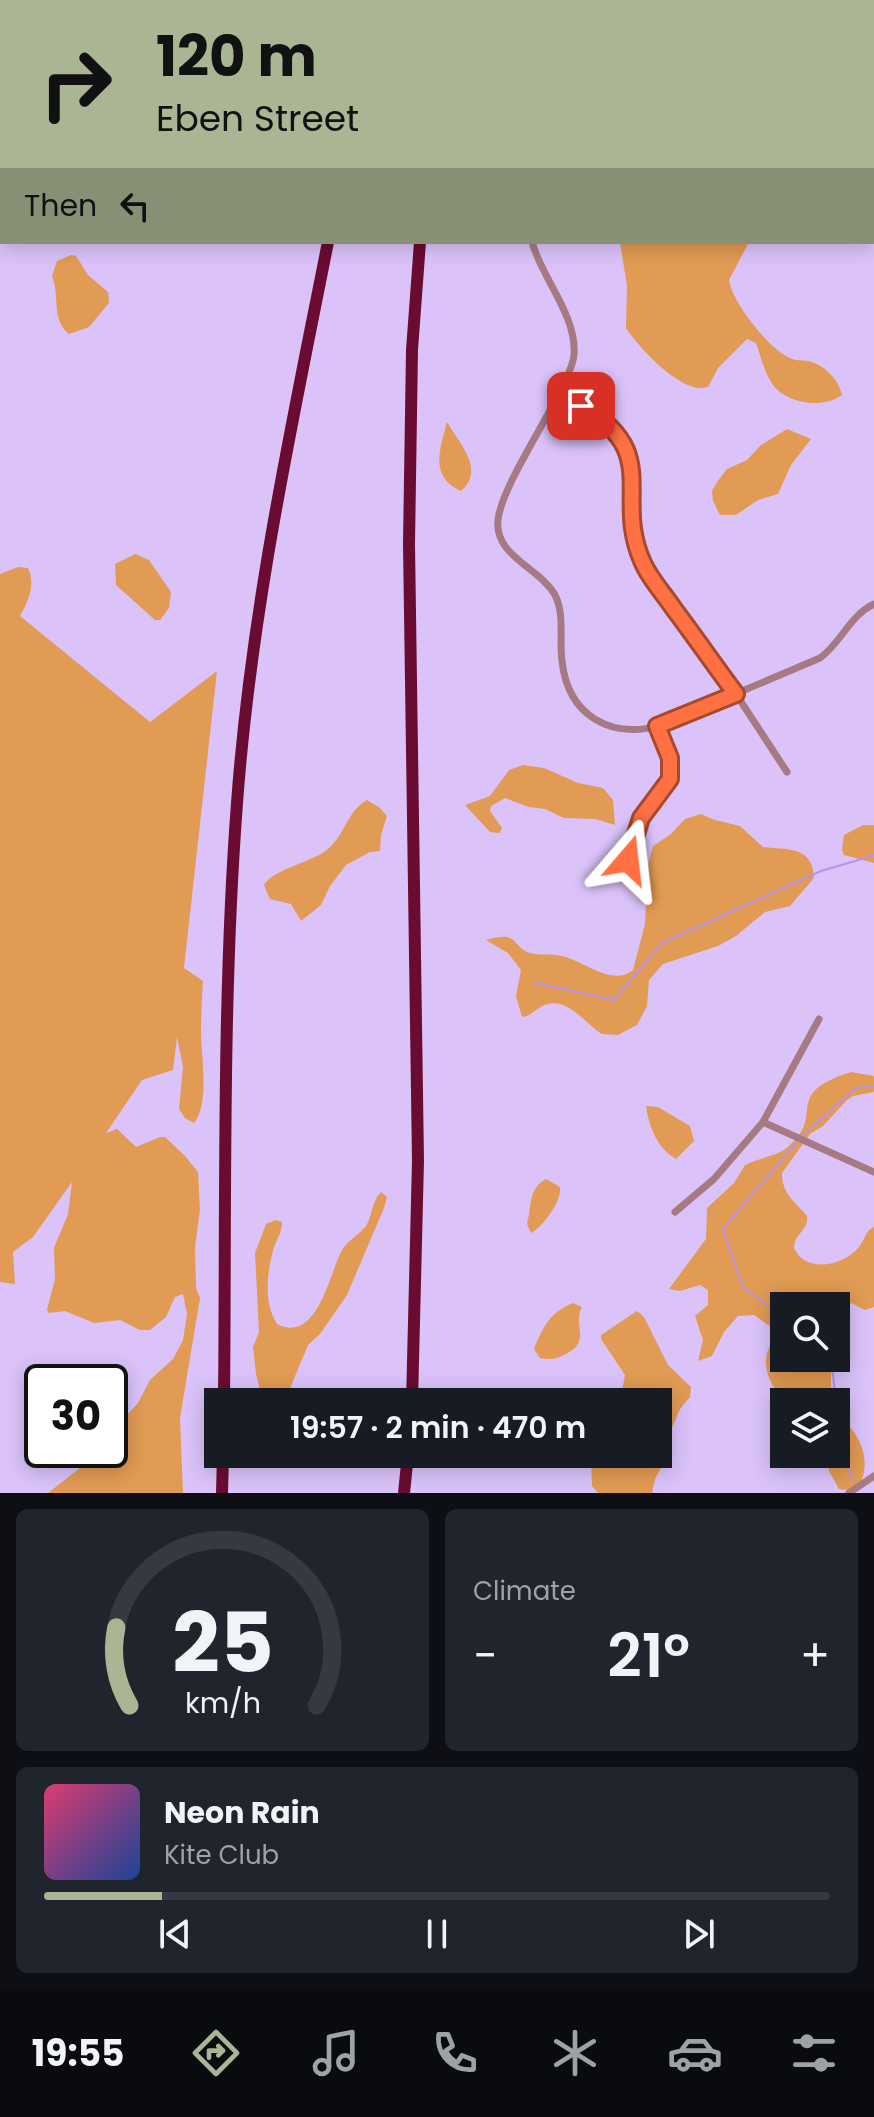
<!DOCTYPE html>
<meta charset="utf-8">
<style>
:root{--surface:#171b24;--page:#20242c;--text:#f1f3f6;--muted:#9ea1a6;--line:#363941;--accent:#a9b593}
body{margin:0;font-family:Poppins,sans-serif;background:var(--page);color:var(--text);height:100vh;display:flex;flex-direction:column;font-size:30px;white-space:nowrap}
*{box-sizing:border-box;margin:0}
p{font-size:26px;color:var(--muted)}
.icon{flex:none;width:44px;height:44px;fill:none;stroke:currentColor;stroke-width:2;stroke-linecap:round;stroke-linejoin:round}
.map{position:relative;height:1493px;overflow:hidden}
.details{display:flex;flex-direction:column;gap:16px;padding:16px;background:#0d0f14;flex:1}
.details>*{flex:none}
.top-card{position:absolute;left:0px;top:0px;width:874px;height:244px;box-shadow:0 4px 20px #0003;background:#a9b593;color:#111;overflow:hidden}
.fabs{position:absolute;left:770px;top:1292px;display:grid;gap:16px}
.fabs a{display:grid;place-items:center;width:80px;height:80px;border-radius:0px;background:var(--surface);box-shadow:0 4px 20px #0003;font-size:40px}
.speed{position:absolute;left:24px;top:1364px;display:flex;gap:16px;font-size:40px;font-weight:700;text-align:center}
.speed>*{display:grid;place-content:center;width:104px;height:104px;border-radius:50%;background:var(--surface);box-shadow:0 4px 20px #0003;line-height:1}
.speed .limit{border:4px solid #111;border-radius:12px;background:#fff;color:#111}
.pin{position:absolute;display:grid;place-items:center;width:68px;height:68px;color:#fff;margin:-34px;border-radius:16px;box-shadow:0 4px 12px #0006}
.me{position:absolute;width:88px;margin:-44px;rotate:17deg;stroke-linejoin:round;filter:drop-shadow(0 0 6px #0008)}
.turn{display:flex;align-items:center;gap:28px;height:168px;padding:0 24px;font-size:36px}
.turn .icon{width:104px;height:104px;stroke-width:2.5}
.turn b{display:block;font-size:56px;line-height:68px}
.then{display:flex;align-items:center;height:76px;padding:0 24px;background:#0003;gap:16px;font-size:30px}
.big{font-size:60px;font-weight:600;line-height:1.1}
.details .tile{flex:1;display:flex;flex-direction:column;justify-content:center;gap:12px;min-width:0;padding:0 28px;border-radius:12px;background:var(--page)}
.details .dial{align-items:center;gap:0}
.dial svg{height:208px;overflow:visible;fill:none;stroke:var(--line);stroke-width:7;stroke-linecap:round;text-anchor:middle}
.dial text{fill:var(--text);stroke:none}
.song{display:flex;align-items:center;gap:24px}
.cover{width:96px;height:96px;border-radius:12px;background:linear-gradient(135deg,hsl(340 70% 55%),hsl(220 70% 35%))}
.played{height:8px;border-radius:4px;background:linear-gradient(90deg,var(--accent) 15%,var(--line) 15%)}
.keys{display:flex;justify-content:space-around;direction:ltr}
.heat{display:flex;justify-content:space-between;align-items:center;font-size:44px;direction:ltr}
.details .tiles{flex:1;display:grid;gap:16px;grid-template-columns:1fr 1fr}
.tile:last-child{grid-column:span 2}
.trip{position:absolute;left:204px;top:1388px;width:468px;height:80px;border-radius:0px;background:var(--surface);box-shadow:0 4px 20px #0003;font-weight:600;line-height:80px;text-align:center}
.menu{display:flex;height:128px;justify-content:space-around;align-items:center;background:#090b0e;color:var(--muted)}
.menu .icon{width:56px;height:56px}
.menu .on{color:var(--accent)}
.menu b{font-size:36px;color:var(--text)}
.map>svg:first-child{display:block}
</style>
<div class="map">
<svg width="874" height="1493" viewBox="0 0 874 1493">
<rect width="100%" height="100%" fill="#dbc3fa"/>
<!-- green -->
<g fill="#e19b54">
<path d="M620 242H749L729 280C732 302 769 349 790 358 795 361 802 360 808 361 824 364 839 380 842 395 823 409 787 404 773 385 764 373 761 356 756 343L747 339 718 368 708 387C683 396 639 348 626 328L627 286Z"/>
<path d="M71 255 76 256 88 275 108 292 109 303 89 327 69 334C51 320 60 295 52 276L57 261Z"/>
<path d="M447 422C459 443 486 470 461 491 429 477 440 449 447 422Z"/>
<path d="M787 429 811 439 791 465 778 494 758 500 736 515H720L713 501 712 491 717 482 727 469 747 460 761 445Z"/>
<path d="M135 554 149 560 171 592 169 608 160 620H155L116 585 115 564Z"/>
<path d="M18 567 28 568C36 584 28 602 20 616L150 722 217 671 184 968 203 981C202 997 201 1014 201 1031 201 1055 210 1104 194 1123L185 1118 179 1109 183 1067 177 1037 173 1070 142 1080 106 1133 117 1129 136 1147 160 1137H165L185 1156 198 1172 200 1210 195 1247 196 1288 200 1298 180 1418 183 1493H48L103 1450H110V1443L127 1415 138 1403 150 1380 173 1359 183 1340 187 1314 183 1294 175 1297 166 1317 150 1330H140L120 1320 94 1323 65 1311 49 1313 47 1310 55 1279 54 1248 68 1214 72 1182 33 1237 13 1252 15 1284 0 1282V574Z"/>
<path d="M523 765 544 768 578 783 603 788 613 800 615 825 595 819 564 818 545 809 529 807 505 798 491 806 490 811 502 828 500 833 490 832 465 805 490 796 509 770Z"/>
<path d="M367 800 380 808 387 816 381 835 380 851 370 852 346 865 330 886 321 905 301 921 291 904 270 899 264 885C273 869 311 863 328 849 345 835 347 811 367 800Z"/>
<path d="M701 814 715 820 740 826 763 847C786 850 813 845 814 878L790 906 765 912 736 936 718 946 663 964 649 980 647 1006 637 1025 618 1035 602 1034C586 1025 568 996 545 1005 536 1008 532 1016 522 1017L516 996 521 970 508 953 486 940C520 930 510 946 530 953 540 956 552 953 562 956 584 961 613 987 633 970L645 924 648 866 653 846 671 834 685 819Z"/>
<path d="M863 825H874V863L844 855 842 850 844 835Z"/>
<path d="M851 1072 874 1076V1092L853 1096 847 1100 823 1126 810 1134 782 1173C782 1194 794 1200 807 1216 809 1230 794 1234 794 1248 806 1274 843 1266 859 1247 863 1242 865 1235 869 1230L874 1227V1307L865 1310 851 1303 836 1319V1306H784V1358H831V1402H786C774 1391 762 1371 767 1353 770 1343 775 1338 771 1327L754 1315 738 1316 724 1332 712 1356 698 1361 703 1340 695 1316 708 1305V1290L700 1285 680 1291 669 1289 706 1239 707 1208 734 1183 745 1165C760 1157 779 1157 791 1144 825 1113 782 1094 851 1072Z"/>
<path d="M646 1106 658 1107 690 1126 694 1141 676 1159C657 1148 649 1127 646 1106Z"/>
<path d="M546 1179 560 1187C562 1201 543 1227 531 1233L527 1224C532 1205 528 1189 546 1179Z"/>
<path d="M381 1192 387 1197 384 1208 347 1295 320 1334 308 1345 286 1398 275 1401 265 1397 261 1394 256 1374 253 1347 259 1332 255 1253 266 1224 276 1220 282 1222C282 1232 277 1239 274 1247 267 1272 263 1302 277 1324 316 1344 329 1277 340 1254 345 1242 358 1236 366 1226 373 1215 371 1202 381 1192Z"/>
<path d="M573 1303 582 1307C572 1326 592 1341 566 1354 556 1359 551 1360 540 1358L534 1349C543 1327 550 1312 573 1303Z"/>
<path d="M637 1311 644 1317 668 1365 691 1387 690 1397 680 1409 668 1437 666 1433 671 1418 666 1392 661 1389H640L626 1402H620L625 1375 601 1339V1335Z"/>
<path d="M836 1412C840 1419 844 1421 849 1426 866 1444 871 1473 855 1491L839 1489 829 1471 827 1454H836Z"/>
<path d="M591 1454H612L624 1461 650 1458 661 1461 663 1464 655 1479 652 1493H598L592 1486Z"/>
</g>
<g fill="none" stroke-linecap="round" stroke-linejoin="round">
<!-- stream -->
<g stroke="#b992e8" stroke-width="2">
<path d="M535 983 614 1000 662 943 821 871 872 856 874 853"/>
<path d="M801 1137 856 1088 874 1086"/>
<path d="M784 1318 743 1287 723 1229 797 1142"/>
<path d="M831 1358 836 1402"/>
<path d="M836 1406 839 1434 852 1480"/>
</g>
<!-- minor -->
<g stroke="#a67a83" stroke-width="7">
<path d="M532 242C542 279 577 315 574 355 573 367 566 378 561 389 546 422 501 489 498 520 494 556 540 568 555 595 565 614 559 640 562 661 568 716 611 740 662 725L820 658C841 643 850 615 874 604"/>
<path d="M559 394C574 402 590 409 603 419 647 451 623 519 644 566L736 694 787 772"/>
<path d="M628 860 641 818 670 779V758L657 726"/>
<path d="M763 1122 874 1172"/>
<path d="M675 1212 714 1179 763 1122 819 1019"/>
<path d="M849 1493 874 1476"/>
</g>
<!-- motorway -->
<g stroke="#6a0c31" stroke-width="12">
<path d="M368 2V0"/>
<path d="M441 2V0"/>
<path d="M224 1402C226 1203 222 1002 237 803 251 612 291 429 328 242"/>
<path d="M412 1402 418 1161 409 544 412 350 420 242"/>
<path d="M222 1493 223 1454"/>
<path d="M404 1493 408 1454"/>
</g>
</g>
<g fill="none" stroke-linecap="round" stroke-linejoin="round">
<!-- route casing -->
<g stroke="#a6492c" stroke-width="20">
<path id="route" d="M581 406C664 453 612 496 643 563 650 579 664 594 674 609 695 637 715 666 736 694L657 726 670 758V779L641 818 628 860"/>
</g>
<!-- route -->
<use href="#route" stroke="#ff7043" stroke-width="14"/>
</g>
</svg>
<div class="fabs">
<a><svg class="icon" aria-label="search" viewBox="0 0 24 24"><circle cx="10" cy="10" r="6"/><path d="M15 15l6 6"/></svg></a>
<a><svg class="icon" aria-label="layers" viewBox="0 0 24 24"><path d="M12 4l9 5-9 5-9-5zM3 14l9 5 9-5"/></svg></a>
</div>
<div class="speed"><div class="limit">30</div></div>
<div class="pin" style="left:581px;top:406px;background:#d93025"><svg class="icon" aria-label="arrive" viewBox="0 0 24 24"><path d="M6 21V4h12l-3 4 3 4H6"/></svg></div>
<svg class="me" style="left:628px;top:860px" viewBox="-20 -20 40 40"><path d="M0-17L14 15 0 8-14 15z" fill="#ff7043" stroke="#fff" stroke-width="4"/></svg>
<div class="trip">19:57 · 2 min · 470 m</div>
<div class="top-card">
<div class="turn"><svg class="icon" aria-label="right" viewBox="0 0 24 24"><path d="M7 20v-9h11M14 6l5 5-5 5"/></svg><div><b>120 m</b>Eben Street</div></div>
<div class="then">Then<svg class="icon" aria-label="left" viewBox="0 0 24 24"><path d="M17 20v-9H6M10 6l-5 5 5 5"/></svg></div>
</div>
</div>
<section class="details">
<div class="tiles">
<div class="tile dial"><svg viewBox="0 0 100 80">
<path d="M14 69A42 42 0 1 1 86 69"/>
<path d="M14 69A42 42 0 0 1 9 39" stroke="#a9b593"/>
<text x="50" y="56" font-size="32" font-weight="700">25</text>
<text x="50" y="72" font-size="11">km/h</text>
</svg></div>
<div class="tile"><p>Climate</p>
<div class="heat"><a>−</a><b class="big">21°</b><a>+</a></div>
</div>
<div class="tile">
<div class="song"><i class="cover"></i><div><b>Neon Rain</b><p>Kite Club</p></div></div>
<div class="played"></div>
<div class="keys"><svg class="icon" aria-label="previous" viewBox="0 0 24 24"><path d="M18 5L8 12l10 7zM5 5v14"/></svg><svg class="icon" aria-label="pause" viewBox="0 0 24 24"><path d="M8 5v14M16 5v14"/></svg><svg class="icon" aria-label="next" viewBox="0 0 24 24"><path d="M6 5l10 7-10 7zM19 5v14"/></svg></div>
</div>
</div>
</section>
<nav class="menu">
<b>19:55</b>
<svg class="icon on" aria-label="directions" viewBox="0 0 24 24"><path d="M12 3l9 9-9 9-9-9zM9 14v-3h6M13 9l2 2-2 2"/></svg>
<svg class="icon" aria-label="music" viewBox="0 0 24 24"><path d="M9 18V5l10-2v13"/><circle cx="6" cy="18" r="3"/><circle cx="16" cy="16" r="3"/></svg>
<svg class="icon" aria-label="phone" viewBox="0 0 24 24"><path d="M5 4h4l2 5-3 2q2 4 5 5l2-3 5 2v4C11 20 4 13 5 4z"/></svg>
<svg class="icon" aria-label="climate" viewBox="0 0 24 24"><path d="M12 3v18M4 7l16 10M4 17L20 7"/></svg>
<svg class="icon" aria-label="car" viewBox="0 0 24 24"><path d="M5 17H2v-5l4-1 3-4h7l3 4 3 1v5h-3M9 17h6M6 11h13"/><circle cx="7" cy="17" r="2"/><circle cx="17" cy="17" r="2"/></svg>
<svg class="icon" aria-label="filters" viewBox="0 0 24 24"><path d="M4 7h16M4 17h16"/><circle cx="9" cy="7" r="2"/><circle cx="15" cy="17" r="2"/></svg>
</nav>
